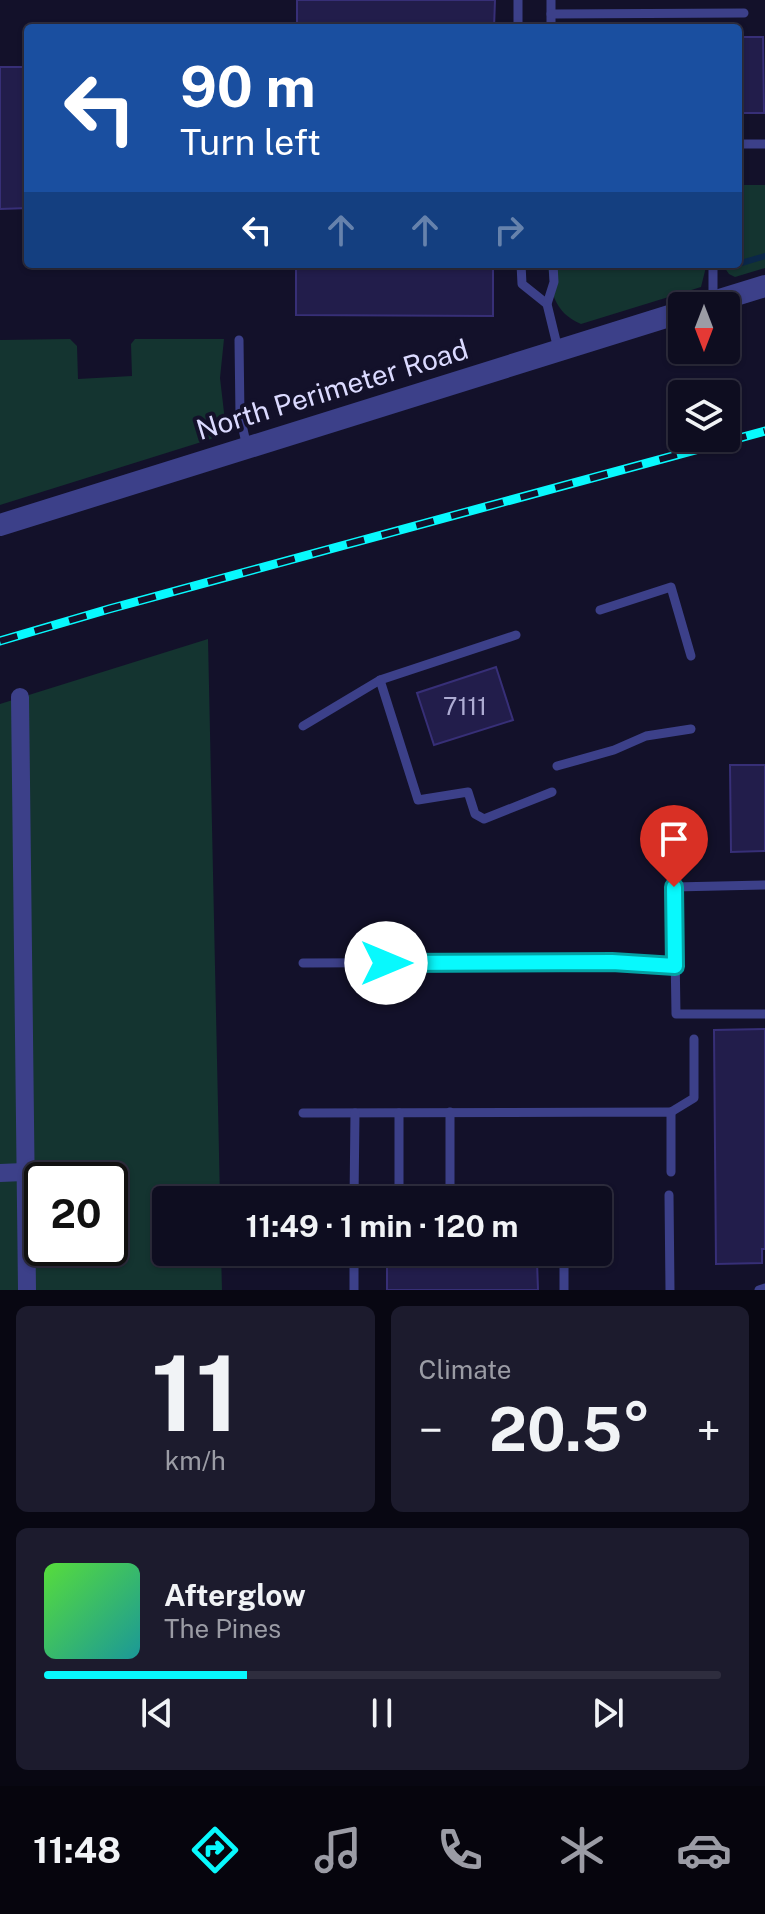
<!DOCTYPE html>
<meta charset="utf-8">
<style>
:root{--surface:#0e0d20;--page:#1c1b2d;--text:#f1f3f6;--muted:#9b9ca5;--line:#2e2d3e;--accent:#08f9fd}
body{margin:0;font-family:"Public Sans",sans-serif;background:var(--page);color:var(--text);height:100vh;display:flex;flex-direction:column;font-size:30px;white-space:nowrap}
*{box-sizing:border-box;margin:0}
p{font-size:26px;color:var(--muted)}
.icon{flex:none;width:44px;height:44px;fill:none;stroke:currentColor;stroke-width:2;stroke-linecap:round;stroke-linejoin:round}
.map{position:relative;height:1290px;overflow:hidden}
.drawer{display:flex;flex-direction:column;gap:16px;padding:16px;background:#080712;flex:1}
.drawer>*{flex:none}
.hud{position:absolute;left:24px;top:24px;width:718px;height:244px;border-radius:8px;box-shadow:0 2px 6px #0004,0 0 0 2px var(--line);background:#1a4fa0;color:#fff;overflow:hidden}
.needle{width:52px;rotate:180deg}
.tools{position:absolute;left:668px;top:292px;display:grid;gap:16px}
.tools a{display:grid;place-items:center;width:72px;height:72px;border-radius:8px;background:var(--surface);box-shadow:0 2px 6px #0004,0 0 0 2px var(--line);font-size:40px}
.speed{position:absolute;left:24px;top:1162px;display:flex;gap:16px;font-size:40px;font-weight:700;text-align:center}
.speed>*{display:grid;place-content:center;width:104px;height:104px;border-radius:50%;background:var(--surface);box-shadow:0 2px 6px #0004,0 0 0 2px var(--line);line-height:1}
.speed .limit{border:4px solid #111;border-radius:12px;background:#fff;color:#111}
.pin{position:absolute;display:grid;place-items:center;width:68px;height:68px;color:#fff;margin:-82px -34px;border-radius:50% 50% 50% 0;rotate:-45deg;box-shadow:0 0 8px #0007}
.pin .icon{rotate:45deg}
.me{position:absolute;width:88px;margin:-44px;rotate:90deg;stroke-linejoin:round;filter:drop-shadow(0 0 6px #0008)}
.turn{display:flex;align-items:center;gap:28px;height:168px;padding:0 24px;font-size:36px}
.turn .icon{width:104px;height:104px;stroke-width:2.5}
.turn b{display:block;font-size:56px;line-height:68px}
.lanes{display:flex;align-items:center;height:76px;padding:0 24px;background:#0003;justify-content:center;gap:40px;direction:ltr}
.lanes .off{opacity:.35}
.big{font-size:60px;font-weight:700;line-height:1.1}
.drawer .tile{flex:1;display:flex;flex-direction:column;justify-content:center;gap:12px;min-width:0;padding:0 28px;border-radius:12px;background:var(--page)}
.drawer .dial{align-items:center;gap:0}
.dial b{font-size:104px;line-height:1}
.song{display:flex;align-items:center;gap:24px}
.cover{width:96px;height:96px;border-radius:12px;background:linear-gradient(135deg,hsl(110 70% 55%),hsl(180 70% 35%))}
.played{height:8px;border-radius:4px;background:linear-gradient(90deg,var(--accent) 30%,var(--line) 30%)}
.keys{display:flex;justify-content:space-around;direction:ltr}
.heat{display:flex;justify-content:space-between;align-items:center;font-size:44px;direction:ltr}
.drawer .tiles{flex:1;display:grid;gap:16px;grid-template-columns:1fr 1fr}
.tile:last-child{grid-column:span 2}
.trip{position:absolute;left:152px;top:1186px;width:460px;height:80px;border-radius:8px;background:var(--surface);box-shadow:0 2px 6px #0004,0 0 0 2px var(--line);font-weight:700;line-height:80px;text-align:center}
.tabs{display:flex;height:128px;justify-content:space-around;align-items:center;background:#06050d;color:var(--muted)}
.tabs .icon{width:56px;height:56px}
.tabs .current{color:var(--accent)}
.tabs b{font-size:36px;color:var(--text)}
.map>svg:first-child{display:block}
</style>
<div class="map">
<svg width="765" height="1290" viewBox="0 0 765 1290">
<rect width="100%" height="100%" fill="#13112a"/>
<!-- green -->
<g fill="#143430" fill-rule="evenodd">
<path d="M738 185H765V268L735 277 729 274 722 264H738Z"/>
<path d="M548 264H706V267L701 287 581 324C554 313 550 290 548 264Z"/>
<path d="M70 339 77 346 78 379 132 376 131 344 135 339H224L220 378 225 421 216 435 211 439 0 505V340Z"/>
<path d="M208 639 220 1200H166V1252H221L222 1290H0V704ZM42 1180H110V1248H42Z"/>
</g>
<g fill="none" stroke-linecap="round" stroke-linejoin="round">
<!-- stream -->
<path stroke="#0b2749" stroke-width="6" d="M738 264 765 256"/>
</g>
<!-- building -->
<g fill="#221d4b" stroke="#372f77" stroke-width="2">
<path d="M297 0H495L494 28H297Z"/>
<path d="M738 37H763L764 113H738Z"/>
<path d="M0 67H28V208L0 209Z"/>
<path d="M296 264H493V316L296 315Z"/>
<path d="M496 667 513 720 434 745 417 693Z"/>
<path d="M730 765H765V851L731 852Z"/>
<path d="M765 1029V1249H762V1263L716 1264 714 1030Z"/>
<path d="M537 1261 538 1290H387V1262Z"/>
</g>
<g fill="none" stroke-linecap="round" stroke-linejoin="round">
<!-- service -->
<g stroke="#3c4089" stroke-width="9">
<path d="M518 0V28"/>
<path d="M551 0V28"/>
<path d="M551 14 744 13"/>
<path d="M738 144H765"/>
<path d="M521 264 522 284 547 304"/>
<path d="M553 264 554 282 547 304 558 349"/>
<path d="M713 264V302"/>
<path d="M239 340 240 416 247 447"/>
<path d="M600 610 671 587 691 656"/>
<path d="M380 680 516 635"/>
<path d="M303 726 380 680 418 800 468 792 475 814 484 819 552 792"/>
<path d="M557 766 614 750 646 736 691 729"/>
<path d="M765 885 674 887 676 1014H765"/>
<path d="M303 963 612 962 675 966"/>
<path d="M450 1112V1200"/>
<path d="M671 1112 694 1098V1039"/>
<path d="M303 1113 671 1112V1172"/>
<path d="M399 1113V1200"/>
<path d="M669 1195 670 1290"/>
<path d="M354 1200 355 1113"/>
<path d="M399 1252V1253"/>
<path d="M354 1290V1252"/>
<path d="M564 1290V1252"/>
<path d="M759 1290 765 1288"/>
</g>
<!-- minor -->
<g stroke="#3c4089" stroke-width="18">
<path d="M20 697 27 1290"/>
<path d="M0 1173 24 1172"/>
</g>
<!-- tertiary -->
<g stroke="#3c4089" stroke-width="22">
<path d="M700 306 765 286"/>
<path d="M0 525 682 312"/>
</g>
<!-- rail casing -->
<g stroke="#08f9fd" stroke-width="9">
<path id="rail" d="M0 641 109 609 765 431"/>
</g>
<!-- rail -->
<use href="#rail" stroke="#13112a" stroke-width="6" stroke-dasharray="18" stroke-linecap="butt"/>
</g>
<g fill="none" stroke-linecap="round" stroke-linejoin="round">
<!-- route casing -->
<g stroke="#05a2a4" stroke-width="20">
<path id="route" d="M386 963 612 962 675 966 674 887"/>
</g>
<!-- route -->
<use href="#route" stroke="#08f9fd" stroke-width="14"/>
</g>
<g text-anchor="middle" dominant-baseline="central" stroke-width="8" stroke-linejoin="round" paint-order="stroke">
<!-- number labels -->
<g font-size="24" fill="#adabd2">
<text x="465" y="706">7111</text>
</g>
<!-- street labels -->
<g font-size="28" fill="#dbdaff" stroke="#13112a">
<text transform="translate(332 389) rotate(-17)">North Perimeter Road</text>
</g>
</g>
</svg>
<div class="tools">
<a><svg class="needle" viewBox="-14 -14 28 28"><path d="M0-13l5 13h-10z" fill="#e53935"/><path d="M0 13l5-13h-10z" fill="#9b9ca5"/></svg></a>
<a><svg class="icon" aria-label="layers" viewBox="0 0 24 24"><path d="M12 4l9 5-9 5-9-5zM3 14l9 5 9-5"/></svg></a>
</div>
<div class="speed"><div class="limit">20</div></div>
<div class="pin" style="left:674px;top:887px;background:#d93025"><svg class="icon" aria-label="arrive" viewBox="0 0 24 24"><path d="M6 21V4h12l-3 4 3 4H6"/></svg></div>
<svg class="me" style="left:386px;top:963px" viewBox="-20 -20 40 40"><circle r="19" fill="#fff"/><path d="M0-13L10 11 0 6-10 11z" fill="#08f9fd"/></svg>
<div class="trip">11:49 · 1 min · 120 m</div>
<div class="hud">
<div class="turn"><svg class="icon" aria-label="left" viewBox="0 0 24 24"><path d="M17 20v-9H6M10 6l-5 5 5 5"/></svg><div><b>90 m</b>Turn left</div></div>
<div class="lanes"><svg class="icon" aria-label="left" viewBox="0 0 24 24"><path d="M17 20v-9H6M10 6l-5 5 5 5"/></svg><svg class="icon off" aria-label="ahead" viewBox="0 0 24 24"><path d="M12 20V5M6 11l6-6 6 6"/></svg><svg class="icon off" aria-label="ahead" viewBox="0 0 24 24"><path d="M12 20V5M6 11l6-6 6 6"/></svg><svg class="icon off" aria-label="right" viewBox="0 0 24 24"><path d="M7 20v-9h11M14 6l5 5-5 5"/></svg></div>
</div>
</div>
<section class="drawer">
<div class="tiles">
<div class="tile dial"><b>11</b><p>km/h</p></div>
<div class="tile"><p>Climate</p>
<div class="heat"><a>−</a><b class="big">20.5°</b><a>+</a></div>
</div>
<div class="tile">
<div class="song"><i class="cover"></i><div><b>Afterglow</b><p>The Pines</p></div></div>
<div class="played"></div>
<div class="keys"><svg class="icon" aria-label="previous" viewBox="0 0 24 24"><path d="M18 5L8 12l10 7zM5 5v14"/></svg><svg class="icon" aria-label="pause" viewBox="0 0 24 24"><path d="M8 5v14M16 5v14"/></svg><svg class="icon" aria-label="next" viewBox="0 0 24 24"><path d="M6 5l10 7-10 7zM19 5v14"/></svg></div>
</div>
</div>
</section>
<nav class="tabs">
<b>11:48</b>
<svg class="icon current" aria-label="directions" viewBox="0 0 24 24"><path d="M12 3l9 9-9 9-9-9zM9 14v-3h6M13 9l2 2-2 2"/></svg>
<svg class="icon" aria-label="music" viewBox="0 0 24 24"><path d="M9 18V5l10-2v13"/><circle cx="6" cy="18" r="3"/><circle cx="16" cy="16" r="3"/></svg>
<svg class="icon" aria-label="phone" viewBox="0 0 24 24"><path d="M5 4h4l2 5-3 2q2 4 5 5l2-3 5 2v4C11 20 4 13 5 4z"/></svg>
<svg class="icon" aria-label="climate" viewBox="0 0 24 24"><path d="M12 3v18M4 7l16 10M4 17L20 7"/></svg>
<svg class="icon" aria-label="car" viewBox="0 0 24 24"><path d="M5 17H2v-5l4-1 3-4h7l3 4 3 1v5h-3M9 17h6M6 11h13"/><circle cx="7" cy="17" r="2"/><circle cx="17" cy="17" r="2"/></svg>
</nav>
